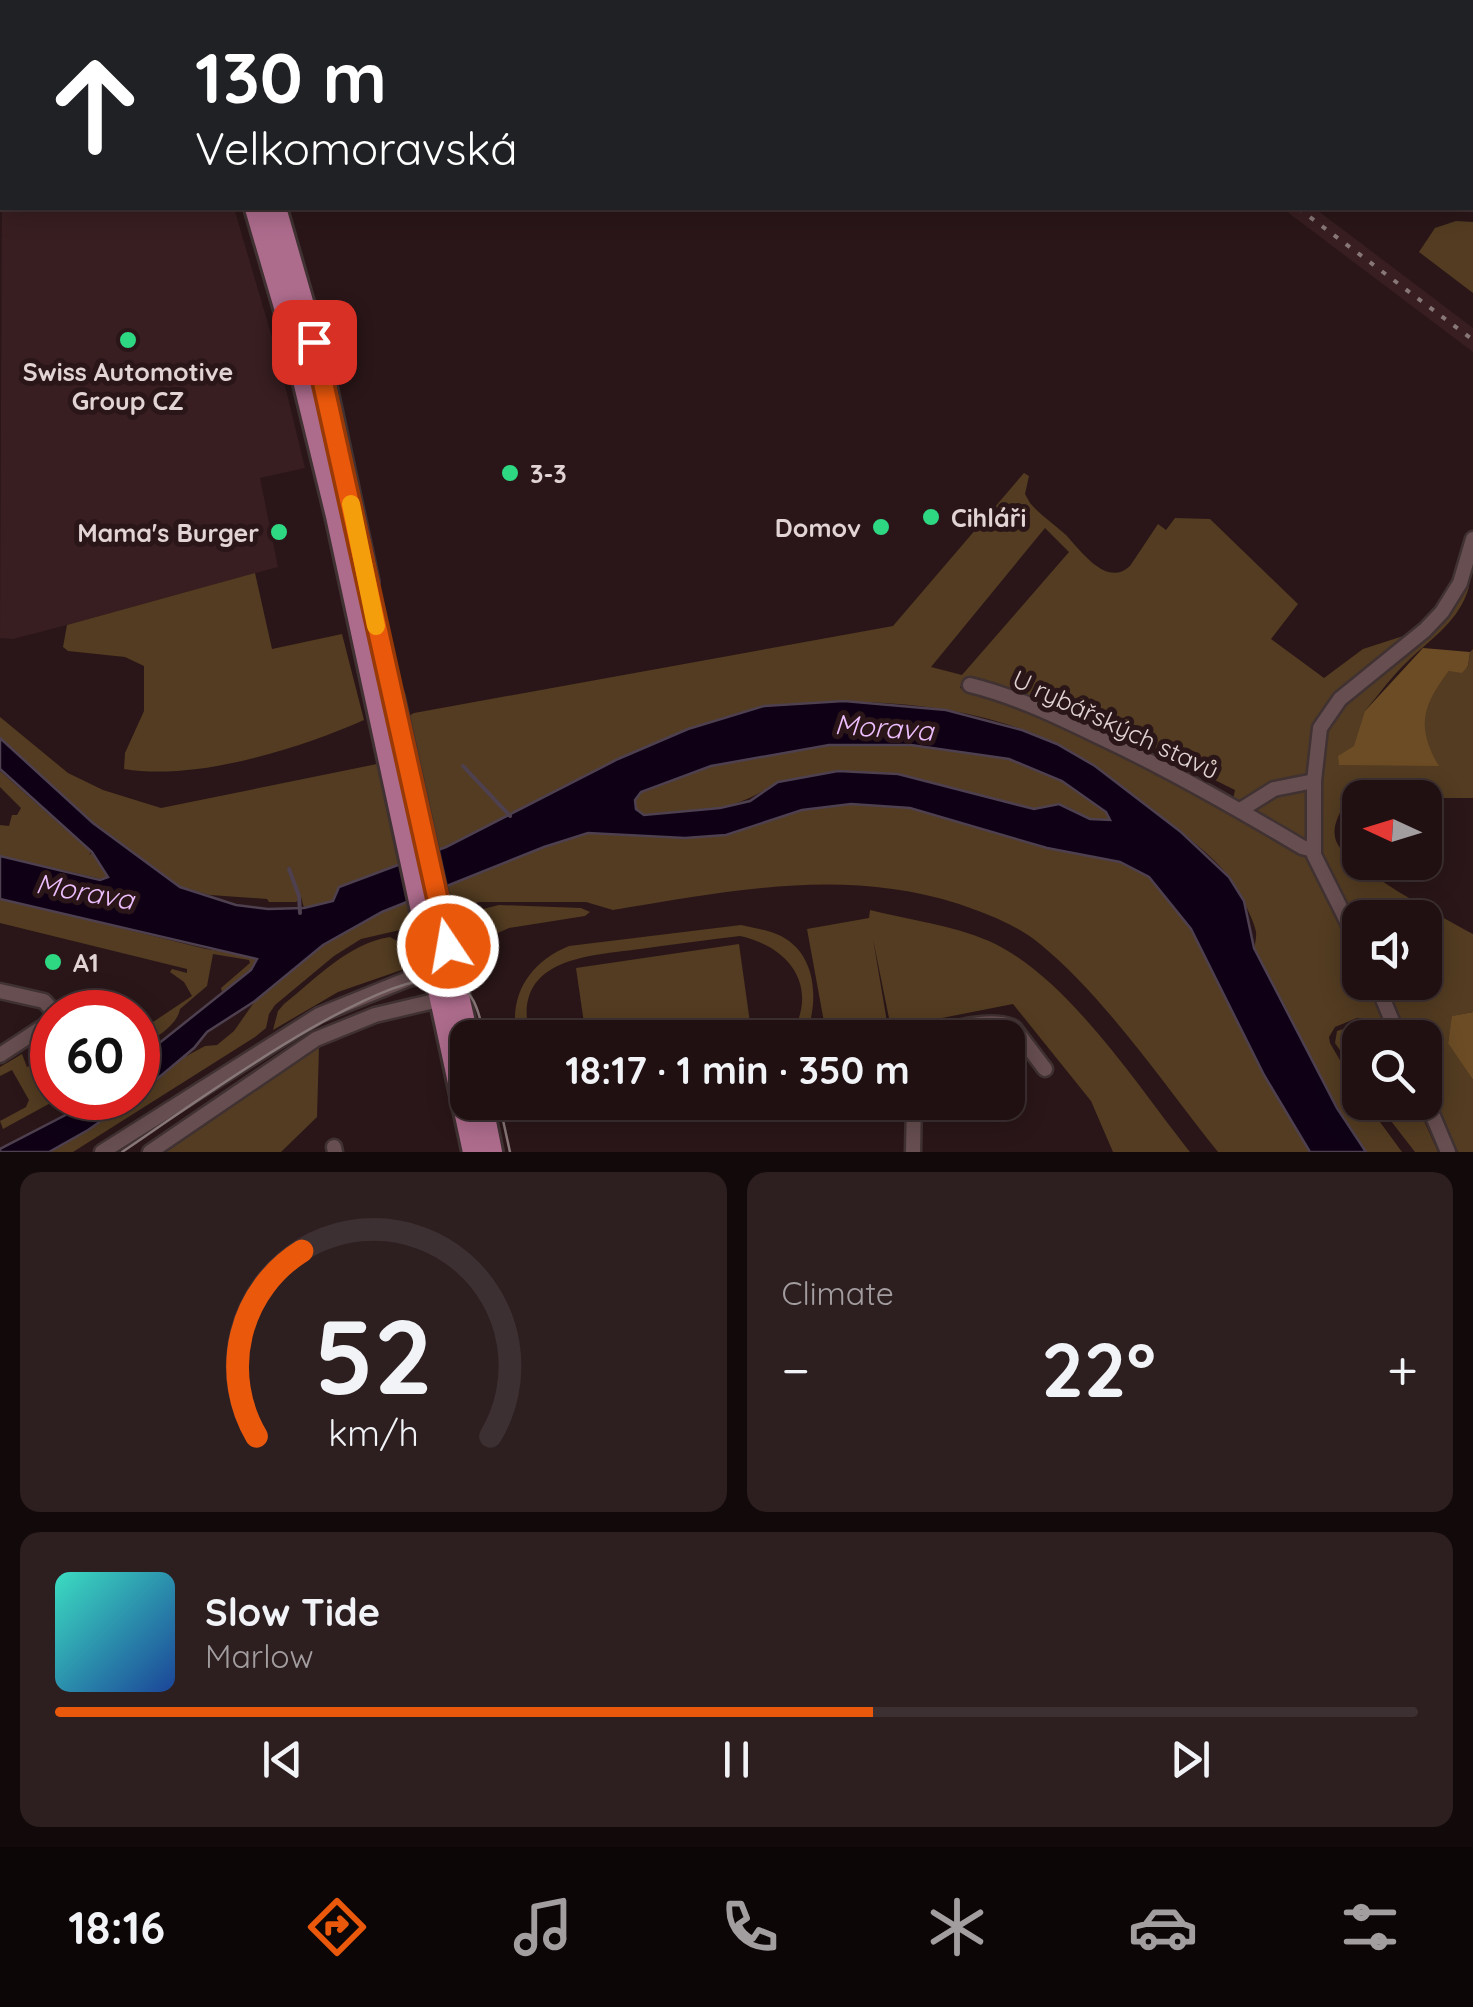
<!DOCTYPE html>
<meta charset="utf-8">
<style>
:root{--surface:#201012;--page:#2d1e20;--text:#f1f3f6;--muted:#a29d9f;--line:#3d3032;--accent:#ea580c}
body{margin:0;font-family:Quicksand,sans-serif;background:var(--page);color:var(--text);height:100vh;display:flex;flex-direction:column;font-size:38px;white-space:nowrap}
*{box-sizing:border-box;margin:0}
p{font-size:32px;color:var(--muted)}
.icon{flex:none;width:55px;height:55px;fill:none;stroke:currentColor;stroke-width:2;stroke-linecap:round;stroke-linejoin:round}
.map{position:relative;height:1152px;overflow:hidden}
.drawer{display:flex;flex-direction:column;gap:20px;padding:20px;background:#12090a;flex:1}
.drawer>*{flex:none}
.guide{position:absolute;left:0px;top:0px;width:1475px;height:210px;box-shadow:0 5px 25px #0003,0 0 0 2px var(--line);background:#202124;color:#fff;overflow:hidden}
.needle{width:65px;rotate:274deg}
.fabs{position:absolute;left:1342px;top:780px;display:grid;gap:20px}
.fabs a{display:grid;place-items:center;width:100px;height:100px;border-radius:20px;background:var(--surface);box-shadow:0 5px 25px #0003,0 0 0 2px var(--line);font-size:50px}
.speed{position:absolute;left:30px;top:990px;display:flex;gap:20px;font-size:50px;font-weight:700;text-align:center}
.speed>*{display:grid;place-content:center;width:130px;height:130px;border-radius:50%;background:var(--surface);box-shadow:0 5px 25px #0003,0 0 0 2px var(--line);line-height:1}
.speed .limit{border:15px solid #d22;background:#fff;color:#111}
.pin{position:absolute;display:grid;place-items:center;width:85px;height:85px;color:#fff;margin:-42px;border-radius:20px;box-shadow:0 5px 15px #0006}
.me{position:absolute;width:110px;margin:-55px;rotate:348deg;stroke-linejoin:round;filter:drop-shadow(0 0 8px #0008)}
.turn{display:flex;align-items:center;gap:35px;height:210px;padding:0 30px;font-size:45px}
.turn .icon{width:130px;height:130px;stroke-width:2.5}
.turn b{display:block;font-size:70px;line-height:85px}
.big{font-size:75px;font-weight:700;line-height:1.1}
.drawer .tile{flex:1;display:flex;flex-direction:column;justify-content:center;gap:15px;min-width:0;padding:0 35px;border-radius:20px;background:var(--page)}
.drawer .dial{align-items:center;gap:0}
.dial svg{height:260px;overflow:visible;fill:none;stroke:var(--line);stroke-width:7;stroke-linecap:round;text-anchor:middle}
.dial text{fill:var(--text);stroke:none}
.song{display:flex;align-items:center;gap:30px}
.cover{width:120px;height:120px;border-radius:15px;background:linear-gradient(135deg,hsl(170 70% 55%),hsl(220 70% 35%))}
.played{height:10px;border-radius:5px;background:linear-gradient(90deg,var(--accent) 60%,var(--line) 60%)}
.keys{display:flex;justify-content:space-around;direction:ltr}
.heat{display:flex;justify-content:space-between;align-items:center;font-size:55px;direction:ltr}
.drawer .tiles{flex:1;display:grid;gap:20px;grid-template-columns:1fr 1fr}
.tile:last-child{grid-column:span 2}
.trip{position:absolute;left:450px;top:1020px;width:575px;height:100px;border-radius:20px;background:var(--surface);box-shadow:0 5px 25px #0003,0 0 0 2px var(--line);font-weight:700;line-height:100px;text-align:center}
.menu{display:flex;height:160px;justify-content:space-around;align-items:center;background:#0d0607;color:var(--muted)}
.menu .icon{width:70px;height:70px}
.menu .current{color:var(--accent)}
.menu b{font-size:45px;color:var(--text)}
.map>svg:first-child{display:block}
</style>
<div class="map">
<svg width="1473" height="1152" viewBox="0 0 1473 1152">
<rect width="100%" height="100%" fill="#2a1618"/>
<!-- built -->
<g fill="#381e21">
<path d="M2 170V208H234L279 361 305 468 260 478 278 567 67 625 13 639 0 638Z"/>
<path d="M1282 208H1314L1354 238 1473 328V352Z"/>
</g>
<!-- green -->
<g fill="#533c21" fill-rule="evenodd">
<path d="M1456 221 1473 222V293L1419 252 1435 228Z"/>
<path d="M1024 473 1029 476 1025 494 1030 503C1040 515 1054 524 1066 535 1081 551 1107 588 1130 566L1158 524 1166 530 1175 518 1210 519 1298 604 1271 639 1324 678 1363 649 1428 628 1460 583 1469 587C1459 621 1433 637 1408 661 1392 676 1379 694 1365 711L1438 765C1415 726 1422 706 1449 671L1468 667 1470 652 1473 649V798H1360L1343 806C1337 819 1331 830 1337 843 1347 866 1447 920 1473 934V1012L1453 1016 1448 1042 1473 1080V1152H1458L1425 1080V1038L1399 1037 1374 1019 1357 1018 1335 1027 1329 1037 1330 1043 1360 1095V1102L1366 1103 1402 1152H1366C1328 1093 1283 1018 1256 954 1253 945 1257 940 1256 932 1255 922 1237 886 1230 878 1211 853 1180 832 1156 813 1124 789 1093 762 1057 744 982 708 894 699 813 703 796 704 777 703 760 707 645 736 542 801 436 851L407 717 414 713 893 626ZM1045 528 1069 552 962 675 931 667ZM966 677C983 685 1001 684 1018 691 1092 719 1164 755 1235 790L1231 809C1141 771 1057 708 960 688ZM1360 918H1425V982H1360Z"/>
<path d="M255 573 272 649 342 634 364 720C298 749 197 781 124 769L125 753 144 711V666L125 657 68 651 63 647 67 625Z"/>
<path d="M0 717 68 773 103 790 161 808 377 764 398 864 339 887 333 901 304 908 301 897 296 902H269L267 899 210 895 180 887 167 879 93 823 0 738Z"/>
<path d="M829 745H911L1009 759 1062 781 1106 812 1110 820 1090 819 1066 806 1034 809 778 782C731 813 698 813 644 815L636 809 634 800 641 792 711 766Z"/>
<path d="M0 771 91 852 89 855 92 853 107 872 106 880 0 856V825L9 826 12 815H17L21 808 0 787Z"/>
<path d="M851 804 910 808 1047 848 1120 862 1149 877 1191 929 1264 1075 1310 1152H1218C1165 1086 1105 997 1040 944 1017 925 988 914 959 904 843 867 729 891 613 910L586 902H479L400 930 361 939 334 956 275 1005 269 1014 266 1028 255 1037 73 1152H49L138 1098 181 1059 205 1046 217 1045 234 1031 255 1001 323 945 382 912 544 847 588 833 685 838 726 835 802 810Z"/>
<path d="M0 898 206 949 252 955 257 961 251 970 222 992 221 988 250 963 249 960 213 954 207 986 180 1009C177 1027 152 1039 138 1050V1032L192 996 184 982 170 972 172 969 187 973V969L0 923Z"/>
<path d="M499 905 581 908 590 912 585 916 509 928 464 948 455 916Z"/>
<path d="M870 910C909 920 952 925 989 941 1067 976 1137 1085 1190 1152H1113L1091 1101 1013 1004 891 1028 873 939 887 1022 826 1033 807 929 869 918Z"/>
<path d="M741 925C754 928 769 930 781 936 818 955 819 1004 805 1037H790C820 988 791 947 740 936 707 940 674 944 640 949 585 956 510 959 530 1037H517C508 995 530 962 569 946Z"/>
<path d="M390 937 399 942 407 941 413 956 419 955 416 965 338 992 273 1030 278 1011 284 1004C317 978 347 944 390 937Z"/>
<path d="M739 944 752 1037H586L576 968Z"/>
<path d="M1360 1024 1373 1027 1384 1037 1360 1038V1079L1335 1043 1337 1031Z"/>
<path d="M38 1045 47 1061 52 1058V1094L47 1098 56 1100 3 1129 0 1121 26 1107 29 1100 12 1070 0 1076V1067L22 1054 27 1067 34 1064 38 1071 43 1068 33 1048Z"/>
<path d="M319 1047 317 1117 281 1152H166Z"/>
<path d="M1377 1103H1416L1438 1152H1415Z"/>
</g>
<!-- forest -->
<g fill="#6b4c25">
<path d="M1423 648 1470 652 1468 666 1462 673 1449 671C1422 706 1416 727 1439 766L1339 765 1338 756 1354 746 1365 711Z"/>
<path d="M1473 1012V1080L1448 1043 1452 1016Z"/>
</g>
<!-- water -->
<g fill="#0f0016" stroke="#4e404f" stroke-width="2.5" fill-rule="evenodd">
<path d="M844 701 946 710 1022 730 1057 744 1095 766 1181 832 1229 877 1244 901 1254 948 1337 1108 1366 1152H1310L1264 1075 1191 929 1149 877 1120 862 1047 848 910 808 851 804 802 810 726 835 685 838 588 833 544 847 382 912 323 945 255 1001 207 1032 194 1048 138 1095V1060L251 970 257 959 0 899V856L100 880 108 877 92 852 0 769V738L93 823 180 887 236 905 268 909 304 908 333 901 339 887 446 847 618 759 688 729 764 706ZM829 745H911L1009 759 1062 781 1106 812 1110 820 1090 819 1059 804 1034 809 898 774 838 771 778 782 750 801 720 808 644 815 636 809 635 800 641 792 711 766Z"/>
<path d="M92 1098H134L88 1130 49 1152H0V1149L79 1108Z"/>
</g>
<g fill="none" stroke-linecap="round" stroke-linejoin="round">
<!-- stream -->
<g stroke="#4e404f" stroke-width="4">
<path d="M463 766 510 816"/>
<path d="M289 869 299 896 300 913"/>
</g>
<!-- minor casing -->
<g stroke="#403132" stroke-width="19">
<g id="minor">
<path d="M0 95 2 98"/>
<path d="M1472 121H1473"/>
<path d="M970 685C1018 697 1061 718 1106 740 1174 772 1238 809 1302 847L1313 850"/>
<path d="M1242 809 1274 789 1314 781"/>
<path d="M1360 947 1314 855V781L1320 728 1340 699 1425 630 1442 612 1460 583 1473 539"/>
<path d="M1376 982 1399 1038"/>
<path d="M0 991 44 1001 54 1012"/>
<path d="M929 1038C950 1028 994 1017 1014 1028L1045 1069"/>
<path d="M0 1055 52 1021"/>
<path d="M1425 1097 1448 1152"/>
<path d="M334 1147 335 1152"/>
<path d="M102 1152 319 1015 408 979 438 971"/>
<path d="M150 1152 316 1039 375 1015 447 998"/>
<path d="M913 1152 914 1102"/>
</g>
</g>
<!-- tertiary casing -->
<g stroke="#403132" stroke-width="22">
<path id="tertiary" d="M0 128 2 125"/>
</g>
<!-- primary casing -->
<g stroke="#403132" stroke-width="28">
<g id="primary">
<path d="M178 0 180 2"/>
<path d="M198 0 199 2"/>
<path d="M101 2 102 0"/>
<path d="M296 2 298 0"/>
<path d="M256 208 292 331 337 516 474 1152"/>
<path d="M275 208 321 368 367 582"/>
<path d="M392 697 468 1041"/>
<path d="M481 1102 491 1152"/>
</g>
</g>
<!-- minor -->
<use href="#minor" stroke="#674e50" stroke-width="14"/>
<!-- tertiary -->
<use href="#tertiary" stroke="#674e50" stroke-width="18"/>
<!-- primary -->
<use href="#primary" stroke="#ae6c8d" stroke-width="22"/>
<!-- tram -->
<g stroke="#887778" stroke-width="2.5">
<path d="M499 1102 510 1152"/>
<path d="M122 1152C178 1115 390 958 451 981 476 990 479 1015 485 1038"/>
</g>
<!-- rail -->
<g stroke="#887778" stroke-width="4" stroke-dasharray="5 10" stroke-linecap="butt">
<path d="M1024 0 1027 2"/>
<path d="M1298 208 1473 340"/>
</g>
</g>
<g fill="none" stroke-linecap="round" stroke-linejoin="round">
<!-- route casing -->
<g stroke="#983908" stroke-width="25">
<path id="route" d="M314 342 448 946"/>
</g>
<!-- route -->
<use href="#route" stroke="#ea580c" stroke-width="18"/>
<!-- slow -->
<path stroke="#f59e0b" stroke-width="18" d="M351 504 376 626"/>
</g>
<!-- markers -->
<g fill="#2ed883" stroke="#2a1618" stroke-width="4">
<circle cx="128" cy="340" r="10"/>
<circle cx="510" cy="473" r="10"/>
<circle cx="931" cy="517" r="10"/>
<circle cx="881" cy="527" r="10"/>
<circle cx="279" cy="532" r="10"/>
<circle cx="53" cy="962" r="10"/>
</g>
<g text-anchor="middle" dominant-baseline="central" stroke-width="10" stroke-linejoin="round" paint-order="stroke">
<!-- poi labels -->
<g font-size="25" font-weight="bold" fill="#e2d4d4" stroke="#2a1618" text-anchor="start">
<text x="128" y="371" text-anchor="middle">Swiss Automotive<tspan x="128" dy="29">Group CZ</tspan></text>
<text x="530" y="473">3-3</text>
<text x="951" y="517">Cihláři</text>
<text x="861" y="527" text-anchor="end">Domov</text>
<text x="259" y="532" text-anchor="end">Mama's Burger</text>
<text x="73" y="962">A1</text>
</g>
<!-- street labels -->
<g font-size="25" fill="#e2d4d4" stroke="#2a1618">
<text transform="translate(1116 724) rotate(25)">U rybářských stavů</text>
</g>
<!-- water labels -->
<g font-size="28" font-style="italic" fill="#edbefd" stroke="#2a1618">
<text transform="translate(884 727) rotate(4)">Morava</text>
<text transform="translate(85 891) rotate(10)">Morava</text>
</g>
</g>
</svg>
<div class="fabs">
<a><svg class="needle" viewBox="-14 -14 28 28"><path d="M0-13l5 13h-10z" fill="#e53935"/><path d="M0 13l5-13h-10z" fill="#a29d9f"/></svg></a>
<a><svg class="icon" aria-label="sound" viewBox="0 0 24 24"><path d="M4 9h4l5-4v14l-5-4H4zM17 9q2 3 0 6"/></svg></a>
<a><svg class="icon" aria-label="search" viewBox="0 0 24 24"><circle cx="10" cy="10" r="6"/><path d="M15 15l6 6"/></svg></a>
</div>
<div class="speed"><div class="limit">60</div></div>
<div class="pin" style="left:314px;top:342px;background:#d93025"><svg class="icon" aria-label="arrive" viewBox="0 0 24 24"><path d="M6 21V4h12l-3 4 3 4H6"/></svg></div>
<svg class="me" style="left:448px;top:946px" viewBox="-20 -20 40 40"><circle r="17" fill="#ea580c" stroke="#fff" stroke-width="3"/><path d="M0-11L8 9 0 5-8 9z" fill="#fff"/></svg>
<div class="trip">18:17 · 1 min · 350 m</div>
<div class="guide">
<div class="turn"><svg class="icon" aria-label="ahead" viewBox="0 0 24 24"><path d="M12 20V5M6 11l6-6 6 6"/></svg><div><b>130 m</b>Velkomoravská</div></div>
</div>
</div>
<section class="drawer">
<div class="tiles">
<div class="tile dial"><svg viewBox="0 0 100 80">
<path d="M14 69A42 42 0 1 1 86 69"/>
<path d="M14 69A42 42 0 0 1 28 12" stroke="#ea580c"/>
<text x="50" y="56" font-size="32" font-weight="700">52</text>
<text x="50" y="72" font-size="11">km/h</text>
</svg></div>
<div class="tile"><p>Climate</p>
<div class="heat"><a>−</a><b class="big">22°</b><a>+</a></div>
</div>
<div class="tile">
<div class="song"><i class="cover"></i><div><b>Slow Tide</b><p>Marlow</p></div></div>
<div class="played"></div>
<div class="keys"><svg class="icon" aria-label="previous" viewBox="0 0 24 24"><path d="M18 5L8 12l10 7zM5 5v14"/></svg><svg class="icon" aria-label="pause" viewBox="0 0 24 24"><path d="M8 5v14M16 5v14"/></svg><svg class="icon" aria-label="next" viewBox="0 0 24 24"><path d="M6 5l10 7-10 7zM19 5v14"/></svg></div>
</div>
</div>
</section>
<nav class="menu">
<b>18:16</b>
<svg class="icon current" aria-label="directions" viewBox="0 0 24 24"><path d="M12 3l9 9-9 9-9-9zM9 14v-3h6M13 9l2 2-2 2"/></svg>
<svg class="icon" aria-label="music" viewBox="0 0 24 24"><path d="M9 18V5l10-2v13"/><circle cx="6" cy="18" r="3"/><circle cx="16" cy="16" r="3"/></svg>
<svg class="icon" aria-label="phone" viewBox="0 0 24 24"><path d="M5 4h4l2 5-3 2q2 4 5 5l2-3 5 2v4C11 20 4 13 5 4z"/></svg>
<svg class="icon" aria-label="climate" viewBox="0 0 24 24"><path d="M12 3v18M4 7l16 10M4 17L20 7"/></svg>
<svg class="icon" aria-label="car" viewBox="0 0 24 24"><path d="M5 17H2v-5l4-1 3-4h7l3 4 3 1v5h-3M9 17h6M6 11h13"/><circle cx="7" cy="17" r="2"/><circle cx="17" cy="17" r="2"/></svg>
<svg class="icon" aria-label="filters" viewBox="0 0 24 24"><path d="M4 7h16M4 17h16"/><circle cx="9" cy="7" r="2"/><circle cx="15" cy="17" r="2"/></svg>
</nav>
